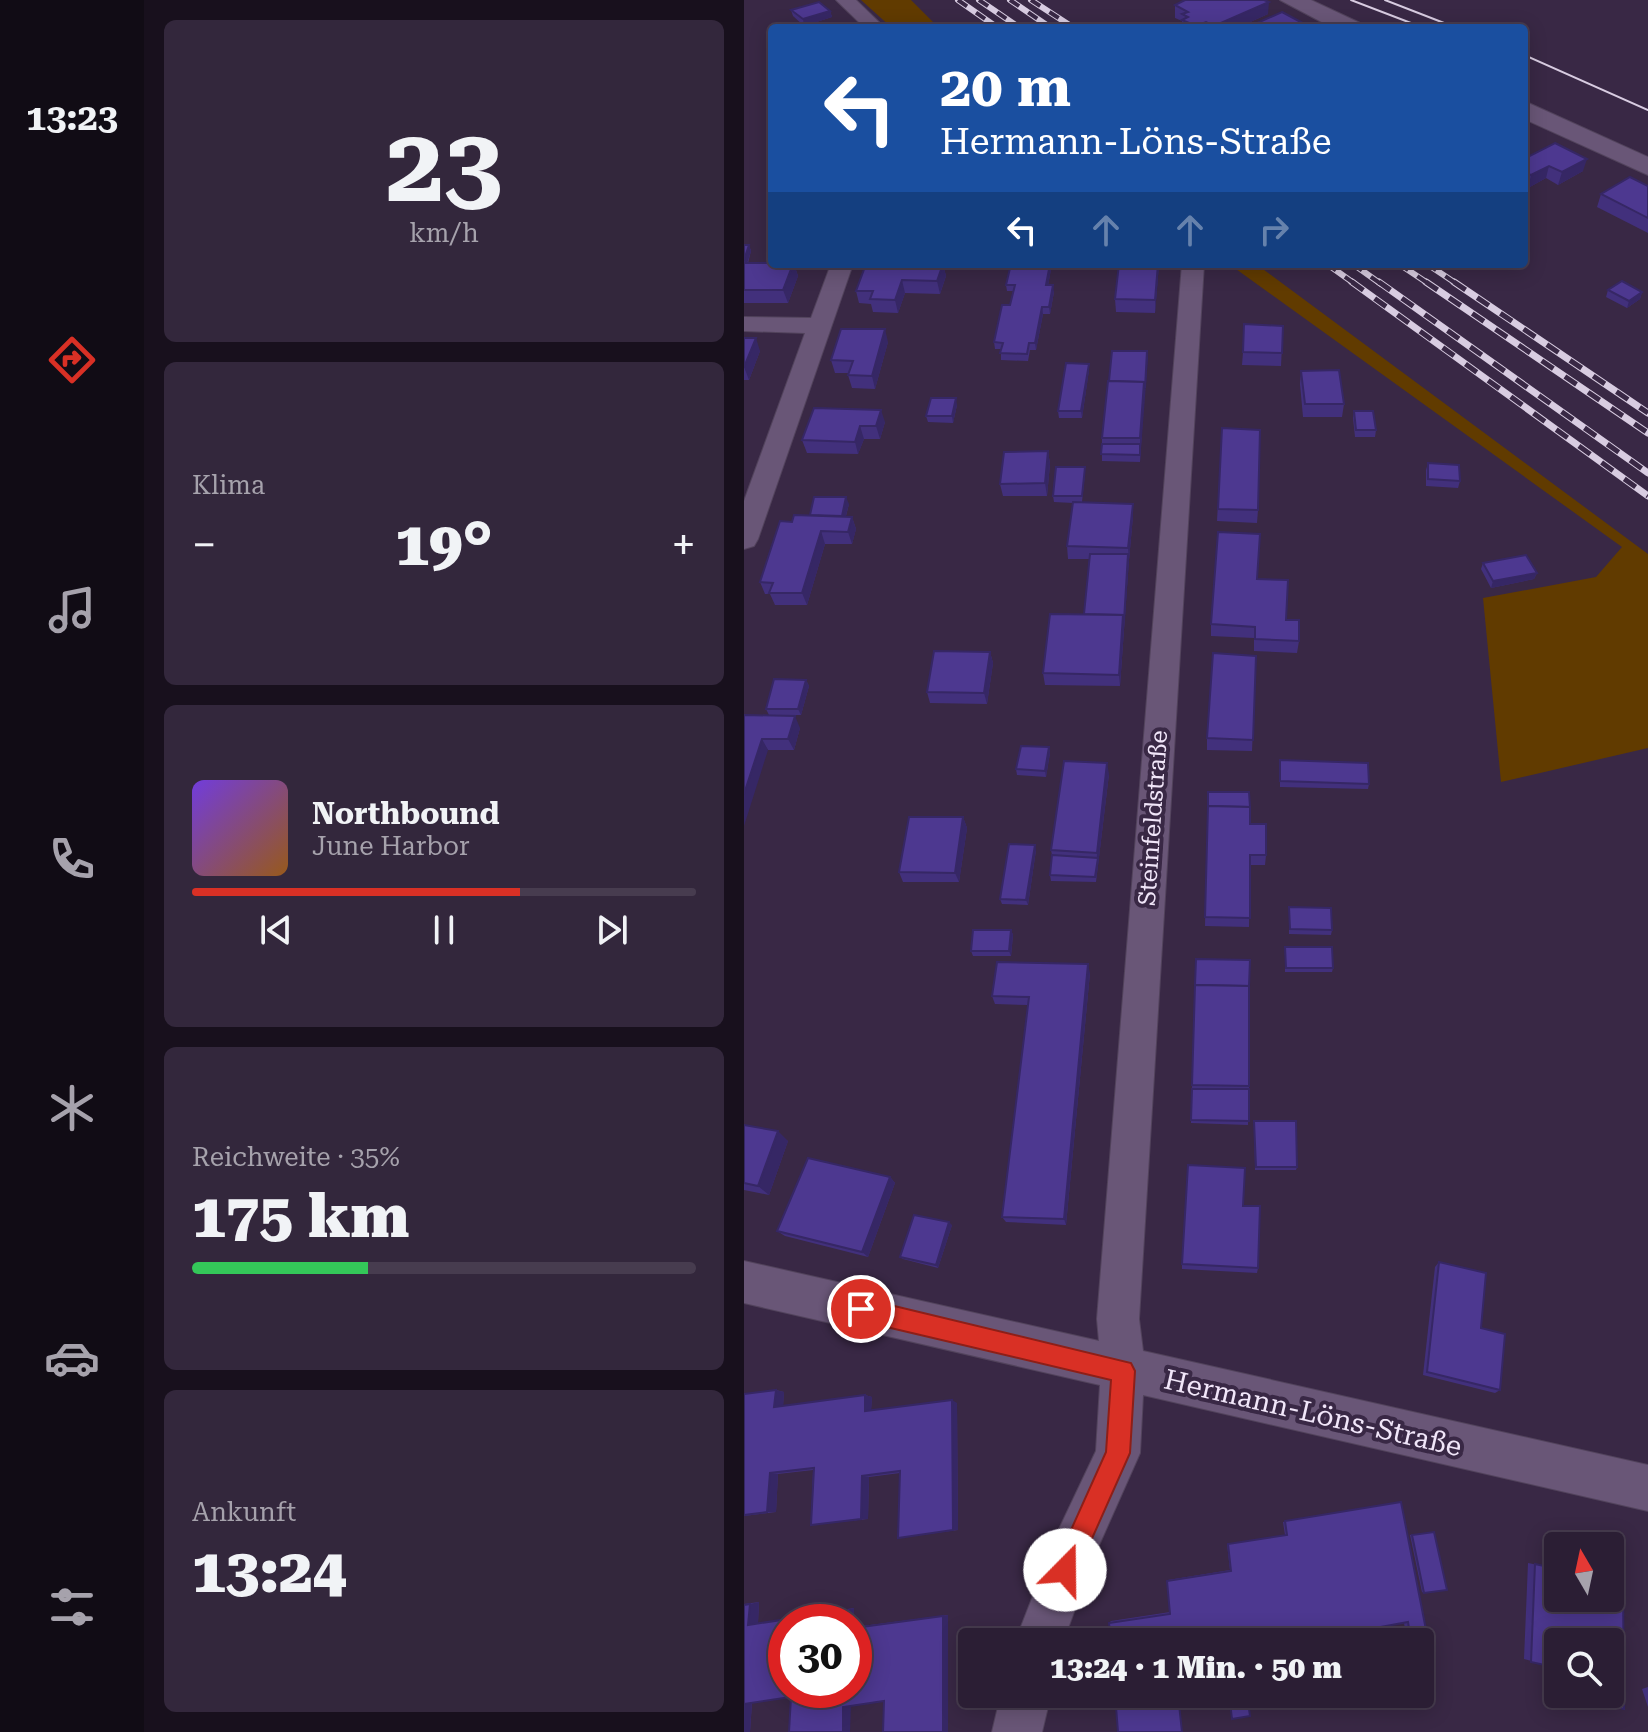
<!DOCTYPE html>
<html lang="de">
<meta charset="utf-8">
<style>
:root{--surface:#2b1e34;--page:#33273c;--text:#f1f3f6;--muted:#a6a2ac;--line:#473c4f;--accent:#d93025}
body{margin:0;font-family:"Roboto Serif",serif;background:var(--page);color:var(--text);height:100vh;display:flex;flex-direction:column;font-size:30px;white-space:nowrap}
*{box-sizing:border-box;margin:0}
p{font-size:26px;color:var(--muted)}
.icon{flex:none;width:44px;height:44px;fill:none;stroke:currentColor;stroke-width:2;stroke-linecap:round;stroke-linejoin:round}
.map{position:relative;flex:1;overflow:hidden}
.panel{display:flex;flex-direction:column;gap:20px;padding:20px;background:#18101d;width:600px}
.panel>*{flex:none}
.top-card{position:absolute;left:24px;top:24px;width:760px;height:244px;border-radius:8px;box-shadow:0 4px 20px #0003,0 0 0 2px var(--line);background:#1a4fa0;color:#fff;overflow:hidden}
.needle{width:52px;rotate:351deg}
.tools{position:absolute;left:800px;top:1532px;display:grid;gap:16px}
.tools a{display:grid;place-items:center;width:80px;height:80px;border-radius:8px;background:var(--surface);box-shadow:0 4px 20px #0003,0 0 0 2px var(--line);font-size:40px}
.speed{position:absolute;left:24px;top:1604px;display:flex;gap:16px;font-size:40px;font-weight:700;text-align:center}
.speed>*{display:grid;place-content:center;width:104px;height:104px;border-radius:50%;background:var(--surface);box-shadow:0 4px 20px #0003,0 0 0 2px var(--line);line-height:1}
.speed .limit{border:12px solid #d22;background:#fff;color:#111}
.pin{position:absolute;display:grid;place-items:center;width:68px;height:68px;color:#fff;margin:-34px;border:4px solid #fff;border-radius:50%;box-shadow:0 2px 8px #0007}
.me{position:absolute;width:88px;margin:-44px;rotate:22deg;stroke-linejoin:round;filter:drop-shadow(0 0 6px #0008)}
.turn{display:flex;align-items:center;gap:28px;height:168px;padding:0 40px;font-size:36px}
.turn .icon{width:104px;height:104px;stroke-width:2.5}
.turn b{display:block;font-size:56px;line-height:68px}
.lanes{display:flex;align-items:center;height:76px;padding:0 40px;background:#0003;justify-content:center;gap:40px;direction:ltr}
.lanes .off{opacity:.35}
.big{font-size:60px;font-weight:800;line-height:1.1}
.panel .tile{flex:1;display:flex;flex-direction:column;justify-content:center;gap:12px;min-width:0;padding:0 28px;border-radius:12px;background:var(--page)}
.panel .dial{align-items:center;gap:0}
.dial b{font-size:104px;line-height:1}
.song{display:flex;align-items:center;gap:24px}
.cover{width:96px;height:96px;border-radius:12px;background:linear-gradient(135deg,hsl(260 70% 55%),hsl(30 70% 35%))}
.played{height:8px;border-radius:4px;background:linear-gradient(90deg,var(--accent) 65%,var(--line) 65%)}
.keys{display:flex;justify-content:space-around;direction:ltr}
.heat{display:flex;justify-content:space-between;align-items:center;font-size:44px;direction:ltr}
.charge{height:12px;border-radius:6px;background:linear-gradient(90deg,#34c759 35%,var(--line) 0)}
.trip{position:absolute;left:214px;top:1628px;width:476px;height:80px;border-radius:8px;background:var(--surface);box-shadow:0 4px 20px #0003,0 0 0 2px var(--line);font-weight:800;line-height:80px;text-align:center}
main{display:flex;flex:1;min-height:0}
.dock{display:flex;flex-direction:column;width:144px;justify-content:space-around;align-items:center;background:#110c15;color:var(--muted)}
.dock .icon{width:56px;height:56px}
.dock .on{color:var(--accent)}
.dock b{font-size:36px;color:var(--text)}
.map>svg:first-child{display:block}
</style>
<main>
<nav class="dock">
<b>13:23</b>
<svg class="icon on" aria-label="directions" viewBox="0 0 24 24"><path d="M12 3l9 9-9 9-9-9zM9 14v-3h6M13 9l2 2-2 2"/></svg>
<svg class="icon" aria-label="music" viewBox="0 0 24 24"><path d="M9 18V5l10-2v13"/><circle cx="6" cy="18" r="3"/><circle cx="16" cy="16" r="3"/></svg>
<svg class="icon" aria-label="phone" viewBox="0 0 24 24"><path d="M5 4h4l2 5-3 2q2 4 5 5l2-3 5 2v4C11 20 4 13 5 4z"/></svg>
<svg class="icon" aria-label="climate" viewBox="0 0 24 24"><path d="M12 3v18M4 7l16 10M4 17L20 7"/></svg>
<svg class="icon" aria-label="car" viewBox="0 0 24 24"><path d="M5 17H2v-5l4-1 3-4h7l3 4 3 1v5h-3M9 17h6M6 11h13"/><circle cx="7" cy="17" r="2"/><circle cx="17" cy="17" r="2"/></svg>
<svg class="icon" aria-label="filters" viewBox="0 0 24 24"><path d="M4 7h16M4 17h16"/><circle cx="9" cy="7" r="2"/><circle cx="15" cy="17" r="2"/></svg>
</nav>
<section class="panel">
<div class="tile dial"><b>23</b><p>km/h</p></div>
<div class="tile"><p>Klima</p>
<div class="heat"><a>−</a><b class="big">19°</b><a>+</a></div>
</div>
<div class="tile">
<div class="song"><i class="cover"></i><div><b>Northbound</b><p>June Harbor</p></div></div>
<div class="played"></div>
<div class="keys"><svg class="icon" aria-label="previous" viewBox="0 0 24 24"><path d="M18 5L8 12l10 7zM5 5v14"/></svg><svg class="icon" aria-label="pause" viewBox="0 0 24 24"><path d="M8 5v14M16 5v14"/></svg><svg class="icon" aria-label="next" viewBox="0 0 24 24"><path d="M6 5l10 7-10 7zM19 5v14"/></svg></div>
</div>
<div class="tile"><p>Reichweite · 35%</p><b class="big">175 km</b><div class="charge"></div></div>
<div class="tile"><p>Ankunft</p><b class="big">13:24</b></div>
</section>
<div class="map">
<svg width="904" height="1732" viewBox="0 0 904 1732">
<rect width="100%" height="100%" fill="#392845"/>
<!-- green -->
<g fill="#613b00">
<path d="M117 0H167L195 28H148Z"/>
<path d="M485 264H512L904 554V748L757 782 739 598 852 577 878 547Z"/>
</g>
<g fill="none" stroke-linecap="round" stroke-linejoin="round">
<!-- street casing -->
<g stroke="#52435c" stroke-width="2">
<g id="street">
<path d="M92 0H112L141 28H121Z"/>
<path d="M87 264H109L14 539 10 546 0 549V501L61 333 0 331V317L67 318Z"/>
<path d="M438 264H460L395 1319 399 1351 904 1465V1511L399 1395 396 1453 352 1552 319 1642H271L315 1529 352 1451 356 1385 0 1303V1261L355 1341 353 1319Z"/>
<path d="M257 1694H307L298 1732H248Z"/>
</g>
</g>
<!-- secondary casing -->
<g stroke="#52435c" stroke-width="2">
<g id="secondary">
<path d="M536 0H567L616 23 620 28H589Z"/>
<path d="M780 101 904 157V175L780 119Z"/>
</g>
</g>
<!-- street -->
<use href="#street" fill="#695677" fill-rule="evenodd"/>
<!-- secondary -->
<use href="#secondary" fill="#695677" fill-rule="evenodd"/>
<!-- tram -->
<g stroke="#d8cce1" stroke-width="2">
<path d="M607 0 680 28"/>
<path d="M641 0 713 28"/>
<path d="M780 55 904 110"/>
</g>
<!-- rail-far1 casing -->
<g stroke="#d8cce1" stroke-width="6">
<g id="rail-far1">
<path d="M214 0 254 28"/>
<path d="M235 0 276 28"/>
<path d="M266 0 307 28"/>
<path d="M287 0 330 28"/>
<path d="M583 264 611 284"/>
<path d="M609 264 637 284"/>
<path d="M655 264 685 284"/>
<path d="M683 264 713 284"/>
</g>
</g>
<!-- rail casing -->
<g stroke="#d8cce1" stroke-width="7">
<g id="rail">
<path d="M608 282 904 496"/>
<path d="M635 282 904 473"/>
<path d="M682 282 904 433"/>
<path d="M710 282 904 413"/>
</g>
</g>
<!-- rail-far1 -->
<use href="#rail-far1" stroke="#392845" stroke-width="4" stroke-dasharray="11" stroke-linecap="butt"/>
<!-- rail -->
<use href="#rail" stroke="#392845" stroke-width="5" stroke-dasharray="14" stroke-linecap="butt"/>
</g>
<!-- wall -->
<g fill="#42307c">
<path d="M431 5 524 14 493 28H438V21L431 18Z"/>
<path d="M47 10 86 11 88 17 60 26 49 16Z"/>
<path d="M780 157 782 158 839 171 814 185 802 178 784 188 780 186Z"/>
<path d="M904 186V233L853 207 857 194Z"/>
<path d="M0 245H5L7 251 4 263 50 264 54 276 44 303H0Z"/>
<path d="M199 264 202 276 196 294 161 293 154 313 129 312 127 304 115 303 112 291Z"/>
<path d="M267 264H308L304 285 310 292 306 314H299L292 350H286L284 361 257 360V349H251L250 342 266 305 269 291H263L262 285Z"/>
<path d="M415 264 411 313 372 312 371 299Z"/>
<path d="M864 290 898 292 896 299 883 308 862 297Z"/>
<path d="M539 326 537 366 498 365 499 352Z"/>
<path d="M0 338 16 351 5 380H0Z"/>
<path d="M144 342 131 389 108 388 104 375 105 373H91L87 360Z"/>
<path d="M403 351 396 462 358 461V438Z"/>
<path d="M345 370 338 418H315L314 411Z"/>
<path d="M557 371 600 404 598 417H559L556 384Z"/>
<path d="M213 405 209 423 184 422 182 416Z"/>
<path d="M70 408 141 422 136 439H120L114 454 63 453 58 440Z"/>
<path d="M610 411 632 430 631 437H611L609 418Z"/>
<path d="M478 428 514 510 513 523 473 521Z"/>
<path d="M304 451 306 464 303 496H259L256 484Z"/>
<path d="M684 463 716 481 714 488 682 486V470Z"/>
<path d="M341 467V473L338 502 389 504V516L385 560 376 686 301 685 299 673 340 614 345 559H324L323 546 329 503 310 502 309 496Z"/>
<path d="M105 504 102 516 108 517 112 529 108 544H81L63 605H31L26 594H21L16 582 48 522Z"/>
<path d="M739 563 793 573 790 579 747 588 737 569Z"/>
<path d="M513 579 542 620 555 641 553 653 510 651V638L467 636V624Z"/>
<path d="M246 652 249 663 243 704 186 703 183 692Z"/>
<path d="M512 656 508 751 463 750V738Z"/>
<path d="M62 680 65 686 57 715H25L22 709Z"/>
<path d="M0 715 56 728 50 750H24Z"/>
<path d="M305 747 306 753 302 777 273 775 272 769Z"/>
<path d="M536 760 625 784 624 789 536 787Z"/>
<path d="M365 774 352 882 307 881 306 875 308 855 307 850Z"/>
<path d="M464 792 506 824 522 855 521 865H506L505 927 461 926Z"/>
<path d="M219 817 223 828 215 882H159L155 872Z"/>
<path d="M292 850 284 905 258 904 256 899Z"/>
<path d="M545 907 588 930 587 935 545 934Z"/>
<path d="M267 930 269 935 267 956H229L227 951Z"/>
<path d="M541 947 589 968 588 972H541Z"/>
<path d="M346 973 322 1225 262 1222 258 1217 284 1005 251 1004 248 996Z"/>
<path d="M451 985 505 1086 504 1125 447 1123Z"/>
<path d="M510 1121 553 1167 552 1170H511Z"/>
<path d="M0 1125 44 1141 25 1195 0 1190Z"/>
<path d="M146 1177 151 1183 124 1257 41 1236 33 1231Z"/>
<path d="M499 1206 514 1268 513 1273 438 1269V1264Z"/>
<path d="M208 1225 194 1268 159 1259 156 1257Z"/>
<path d="M695 1262 737 1328 756 1390 751 1393 679 1375 691 1267Z"/>
<path d="M32 1390 40 1392 39 1406 121 1395 128 1397 127 1410 213 1403 214 1530 154 1538 156 1473 125 1477 124 1519 67 1525 69 1470 34 1474 32 1512 0 1516V1394Z"/>
<path d="M657 1502 675 1642 663 1641 660 1623 620 1630 622 1642H600L599 1634 559 1640 365 1623 367 1621 426 1612 424 1580 486 1570 483 1544 541 1535 539 1522Z"/>
<path d="M690 1532 680 1593 678 1592 666 1535Z"/>
<path d="M784 1563 814 1569V1598H866V1580L879 1583 880 1709 844 1700 835 1696V1694H866V1642H814V1668L780 1659Z"/>
<path d="M15 1602 14 1623 110 1608V1622H42L110 1690V1627L204 1615V1732H139L140 1701 47 1697 8 1703 6 1732 0 1604Z"/>
<path d="M904 1687V1707L898 1689Z"/>
</g>
<!-- shaded-wall -->
<g fill="#362765">
<path d="M525 2 524 14 493 28H470V26Z"/>
<path d="M86 11 88 17 60 26 59 19Z"/>
<path d="M462 22V28H452V26Z"/>
<path d="M843 159 839 171 814 185 818 172Z"/>
<path d="M805 166 802 178 784 188 787 175Z"/>
<path d="M5 245 7 251 1 270 0 260Z"/>
<path d="M50 264 54 276 44 303 39 290Z"/>
<path d="M199 264 202 276 196 294 193 281Z"/>
<path d="M306 264H308L303 292 302 285Z"/>
<path d="M414 264H415L411 313V300Z"/>
<path d="M158 280 161 293 154 313 151 300Z"/>
<path d="M309 285 310 292 306 314 305 307Z"/>
<path d="M898 292 896 299 883 308 885 301Z"/>
<path d="M298 307 299 314 292 350 291 343Z"/>
<path d="M141 329 144 342 131 389 128 376Z"/>
<path d="M12 338 16 351 5 380 0 367Z"/>
<path d="M403 351 404 358 396 462V438Z"/>
<path d="M345 364V370L338 418 337 411Z"/>
<path d="M212 398 213 405 209 423 208 416Z"/>
<path d="M137 410 141 422 136 439 132 426Z"/>
<path d="M116 426 120 439 114 454 111 442Z"/>
<path d="M304 451 306 464 303 496 301 483Z"/>
<path d="M102 497 105 504 100 523 98 517Z"/>
<path d="M389 504V516L385 560 384 548Z"/>
<path d="M108 517 112 529 108 544 104 532Z"/>
<path d="M77 531 81 544 63 605 58 593Z"/>
<path d="M384 554 385 560 376 686 375 675Z"/>
<path d="M793 573 790 579 747 588 749 581Z"/>
<path d="M246 652 249 663 243 704 240 693Z"/>
<path d="M62 680 65 686 57 715 54 709Z"/>
<path d="M51 716 56 728 50 750 44 739Z"/>
<path d="M18 739 24 750 0 826V794Z"/>
<path d="M305 747 306 753 302 777 301 771Z"/>
<path d="M363 763 365 774 352 882 353 853Z"/>
<path d="M219 817 223 828 215 882 211 873Z"/>
<path d="M291 845 292 850 284 905 282 900Z"/>
<path d="M267 930 269 935 267 956 265 951Z"/>
<path d="M344 964 346 973 322 1225 320 1219Z"/>
<path d="M34 1131 44 1141 25 1195 14 1186Z"/>
<path d="M146 1177 151 1183 124 1257 118 1252Z"/>
<path d="M205 1222 208 1225 194 1268 192 1265Z"/>
<path d="M32 1390 40 1392 39 1409 30 1407Z"/>
<path d="M121 1395 128 1397 127 1413 121 1411Z"/>
<path d="M208 1400 213 1403 214 1530H209Z"/>
<path d="M26 1473 34 1474 32 1512H23Z"/>
<path d="M118 1476 125 1477 124 1519H117Z"/>
<path d="M15 1602 14 1623 4 1625 6 1604Z"/>
<path d="M110 1608V1622H103V1610Z"/>
<path d="M204 1615V1732H199V1616Z"/>
<path d="M8 1701 6 1732H0V1704Z"/>
<path d="M107 1703 106 1732H99V1707Z"/>
</g>
<!-- building -->
<g fill="#4d3890" stroke="#362765" stroke-width="2">
<path d="M441 0H520L525 2 470 26 462 22 452 26 438 20 444 17 438 14 444 12 431 5Z"/>
<path d="M75 2 86 11 59 19 47 10Z"/>
<path d="M538 12 568 28H507L504 27Z"/>
<path d="M811 143 843 159 818 172 805 166 787 175 780 171V157L782 158Z"/>
<path d="M886 177 904 186V218L857 194Z"/>
<path d="M0 245H5L0 260Z"/>
<path d="M0 263H28V264H49L39 290H0Z"/>
<path d="M122 264H199L193 281 158 280 151 300 126 299 129 291H112Z"/>
<path d="M267 264H306L302 285H309L305 307H298L291 343H285L283 354 256 353 259 343 250 342 258 305H266L271 285H262Z"/>
<path d="M375 264H414L411 300 371 299Z"/>
<path d="M878 281 898 292 885 301 864 290Z"/>
<path d="M500 324 539 326 538 353 499 352Z"/>
<path d="M97 329H141L128 376 104 375 109 361 87 360Z"/>
<path d="M0 338H12L0 367Z"/>
<path d="M368 351H403L401 388 400 382 365 381Z"/>
<path d="M322 363 345 364 337 411H314Z"/>
<path d="M595 370 600 404H561L557 371Z"/>
<path d="M364 381 400 382 396 438H358Z"/>
<path d="M187 398H212L208 416H182Z"/>
<path d="M70 408 137 410 132 426H116L111 442 58 440Z"/>
<path d="M610 411H629L632 430H612Z"/>
<path d="M478 428 516 430 514 510 474 509Z"/>
<path d="M358 444H396V455L357 454Z"/>
<path d="M304 451 301 483 256 484 260 452Z"/>
<path d="M684 463 715 465 716 481 684 479Z"/>
<path d="M312 467H341L338 496H309Z"/>
<path d="M70 497H102L98 516 66 515Z"/>
<path d="M329 502 389 504 384 548 323 546Z"/>
<path d="M50 515 108 517 104 532 77 531 58 593H25L29 583 16 582 36 521 48 522Z"/>
<path d="M474 532 516 534 513 579 544 580 542 620H555V641L511 639V627L467 624Z"/>
<path d="M346 554H384L380 621 379 615 340 614Z"/>
<path d="M782 555 793 573 749 581 739 563Z"/>
<path d="M306 614 379 615 375 675 299 673Z"/>
<path d="M190 651 246 652 240 693 183 692Z"/>
<path d="M469 653 512 656 509 740 463 738Z"/>
<path d="M30 679 62 680 54 709H22Z"/>
<path d="M0 715 51 716 44 739H18L0 794Z"/>
<path d="M277 746 305 747 301 771 272 769Z"/>
<path d="M536 760 624 763 625 784 536 781Z"/>
<path d="M320 761 363 763 353 853 307 850Z"/>
<path d="M464 792H505L506 807 464 806Z"/>
<path d="M464 806 506 807V824H522V855H506V918L461 917Z"/>
<path d="M165 817H219L211 873 155 872Z"/>
<path d="M265 844 291 845 282 900 256 899Z"/>
<path d="M308 855 354 858 351 877 306 875Z"/>
<path d="M545 907 587 908 588 930 546 929Z"/>
<path d="M229 930H267L265 951H227Z"/>
<path d="M541 947H588L589 968H542Z"/>
<path d="M452 959 506 960 505 986 451 985Z"/>
<path d="M253 962 344 964 320 1219 258 1217 285 997 248 996Z"/>
<path d="M451 985 505 986V1086L448 1085Z"/>
<path d="M448 1089H505V1121L447 1120Z"/>
<path d="M510 1121H552L553 1167H512Z"/>
<path d="M0 1125 34 1131 14 1186 0 1183Z"/>
<path d="M64 1158 146 1177 118 1252 33 1231Z"/>
<path d="M444 1165 501 1168 499 1206H516L514 1268 438 1264Z"/>
<path d="M170 1215 205 1222 192 1265 156 1257Z"/>
<path d="M695 1262 742 1273 737 1328 761 1334 756 1390 683 1372Z"/>
<path d="M32 1390 30 1407 121 1395V1411L208 1400 209 1530 154 1538 156 1471 118 1476 117 1519 67 1525 70 1468 26 1473 23 1512 0 1515V1394Z"/>
<path d="M657 1502 684 1640 667 1642 664 1622 620 1630 622 1642H603L602 1633 559 1640V1642H367L365 1623 426 1614 423 1581 487 1571 484 1544 543 1535 541 1521Z"/>
<path d="M690 1532 703 1590 680 1593 668 1535Z"/>
<path d="M791 1564 814 1569V1598H866V1580L879 1583 880 1709 844 1700V1694H866V1642H814V1668L787 1662Z"/>
<path d="M6 1604 4 1625 103 1610V1622H42V1690H110V1628L199 1616V1732H139L140 1701 99 1707V1732H45L47 1697 0 1704V1605Z"/>
<path d="M371 1694H484L435 1704 438 1732H374Z"/>
<path d="M485 1694H503L506 1716 488 1719Z"/>
</g>
<!-- route -->
<path fill="#d93025" stroke="#8d1f18" stroke-width="2" d="M117 1298 387 1363 391 1371 386 1453 330 1579 321 1582 312 1579 309 1570 362 1452 367 1380 117 1321 109 1317 105 1309 109 1301Z"/>
<g text-anchor="middle" dominant-baseline="central" stroke-width="8" stroke-linejoin="round" paint-order="stroke">
<!-- street labels -->
<g font-size="24" fill="#f1e6f9" stroke="#392845">
<text transform="translate(409 818) rotate(-86)">Steinfeldstraße</text>
</g>
<!-- near-street labels -->
<g font-size="28" fill="#f1e6f9" stroke="#392845">
<text transform="translate(569 1413) rotate(13)">Hermann-Löns-Straße</text>
</g>
</g>
</svg>
<div class="tools">
<a><svg class="needle" viewBox="-14 -14 28 28"><path d="M0-13l5 13h-10z" fill="#e53935"/><path d="M0 13l5-13h-10z" fill="#a6a2ac"/></svg></a>
<a><svg class="icon" aria-label="search" viewBox="0 0 24 24"><circle cx="10" cy="10" r="6"/><path d="M15 15l6 6"/></svg></a>
</div>
<div class="speed"><div class="limit">30</div></div>
<div class="pin" style="left:117px;top:1309px;background:#d93025"><svg class="icon" aria-label="arrive" viewBox="0 0 24 24"><path d="M6 21V4h12l-3 4 3 4H6"/></svg></div>
<svg class="me" style="left:321px;top:1570px" viewBox="-20 -20 40 40"><circle r="19" fill="#fff"/><path d="M0-13L10 11 0 6-10 11z" fill="#d93025"/></svg>
<div class="trip">13:24 · 1 Min. · 50 m</div>
<div class="top-card">
<div class="turn"><svg class="icon" aria-label="left" viewBox="0 0 24 24"><path d="M17 20v-9H6M10 6l-5 5 5 5"/></svg><div><b>20 m</b>Hermann-Löns-Straße</div></div>
<div class="lanes"><svg class="icon" aria-label="left" viewBox="0 0 24 24"><path d="M17 20v-9H6M10 6l-5 5 5 5"/></svg><svg class="icon off" aria-label="ahead" viewBox="0 0 24 24"><path d="M12 20V5M6 11l6-6 6 6"/></svg><svg class="icon off" aria-label="ahead" viewBox="0 0 24 24"><path d="M12 20V5M6 11l6-6 6 6"/></svg><svg class="icon off" aria-label="right" viewBox="0 0 24 24"><path d="M7 20v-9h11M14 6l5 5-5 5"/></svg></div>
</div>
</div>
</main>
